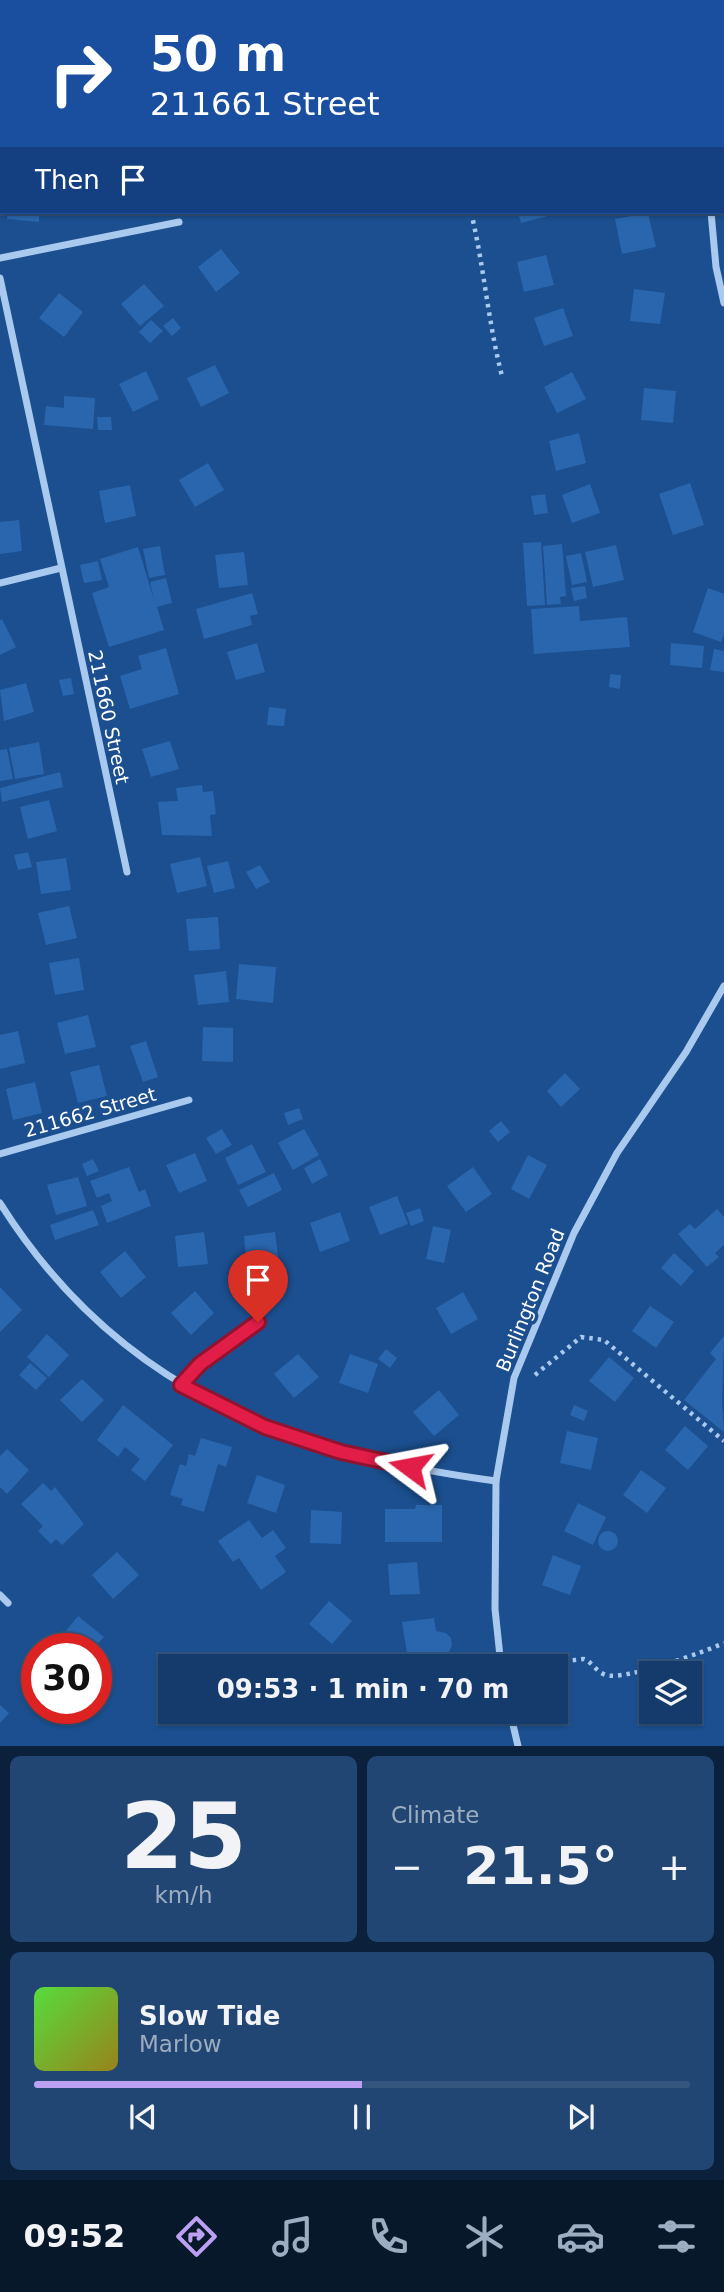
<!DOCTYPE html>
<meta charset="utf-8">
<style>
:root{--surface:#143b6b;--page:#214673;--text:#f1f3f6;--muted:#9dadc1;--line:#33557e;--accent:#bca0f2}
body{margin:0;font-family:"DejaVu Sans",sans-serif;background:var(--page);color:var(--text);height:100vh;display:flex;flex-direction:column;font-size:26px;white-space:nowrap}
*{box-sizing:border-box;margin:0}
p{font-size:23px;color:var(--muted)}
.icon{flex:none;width:38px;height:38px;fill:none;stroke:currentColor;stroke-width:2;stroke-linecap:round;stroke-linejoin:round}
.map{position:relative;height:1746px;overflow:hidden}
.sheet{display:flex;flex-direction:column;gap:10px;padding:10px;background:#0b203b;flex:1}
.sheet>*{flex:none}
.guide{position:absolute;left:0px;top:0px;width:724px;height:214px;box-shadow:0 2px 5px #0004,0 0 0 2px var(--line);background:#1a4fa0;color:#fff;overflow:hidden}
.buttons{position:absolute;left:639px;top:1661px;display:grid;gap:14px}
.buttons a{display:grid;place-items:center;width:63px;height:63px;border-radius:0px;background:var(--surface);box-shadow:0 2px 5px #0004,0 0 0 2px var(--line);font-size:35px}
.speed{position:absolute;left:21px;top:1633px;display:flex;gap:14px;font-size:35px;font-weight:700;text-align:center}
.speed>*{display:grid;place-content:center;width:91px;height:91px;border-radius:50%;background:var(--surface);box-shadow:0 2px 5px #0004,0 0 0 2px var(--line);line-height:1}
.speed .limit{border:10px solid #d22;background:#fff;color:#111}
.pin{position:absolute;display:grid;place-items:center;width:60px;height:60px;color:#fff;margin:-72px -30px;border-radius:50% 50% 50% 0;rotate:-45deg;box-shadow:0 0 7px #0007}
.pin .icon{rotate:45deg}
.me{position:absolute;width:77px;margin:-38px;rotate:283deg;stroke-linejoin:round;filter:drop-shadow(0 0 5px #0008)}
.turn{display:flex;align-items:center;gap:24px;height:147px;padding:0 35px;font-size:32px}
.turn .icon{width:91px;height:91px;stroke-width:2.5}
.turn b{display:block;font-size:49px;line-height:60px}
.then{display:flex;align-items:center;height:66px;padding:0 35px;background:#0003;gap:14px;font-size:26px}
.big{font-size:52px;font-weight:600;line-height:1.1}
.sheet .card{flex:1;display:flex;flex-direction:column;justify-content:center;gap:10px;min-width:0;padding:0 24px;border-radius:10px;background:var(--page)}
.sheet .dial{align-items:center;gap:0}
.dial b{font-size:91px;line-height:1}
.song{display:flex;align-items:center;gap:21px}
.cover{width:84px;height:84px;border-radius:10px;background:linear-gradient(135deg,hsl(110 70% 55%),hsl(50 70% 35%))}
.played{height:7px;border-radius:4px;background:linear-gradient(90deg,var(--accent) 50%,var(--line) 50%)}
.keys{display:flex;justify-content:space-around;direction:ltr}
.heat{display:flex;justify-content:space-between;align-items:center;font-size:38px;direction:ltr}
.sheet .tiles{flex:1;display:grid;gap:10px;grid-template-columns:1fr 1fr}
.card:last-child{grid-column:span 2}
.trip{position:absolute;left:158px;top:1654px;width:410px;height:70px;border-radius:0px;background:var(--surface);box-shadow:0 2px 5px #0004,0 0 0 2px var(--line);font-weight:600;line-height:70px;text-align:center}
.tabs{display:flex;height:112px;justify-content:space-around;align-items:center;background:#08182b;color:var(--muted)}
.tabs .icon{width:49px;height:49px}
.tabs .on{color:var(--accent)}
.tabs b{font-size:32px;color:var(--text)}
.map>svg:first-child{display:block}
</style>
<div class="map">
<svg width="724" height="1746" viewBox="0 0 724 1746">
<rect width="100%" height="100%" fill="#1b4f8f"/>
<!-- building -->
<g fill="#2a66ad">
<path d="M8 212H39V222L7 219Z"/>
<path d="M518 212H551L552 215 521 223Z"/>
<path d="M648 213 656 247 622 254 615 219Z"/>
<path d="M221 249 240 273 216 292 198 267Z"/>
<path d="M546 255 554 285 524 292 517 262Z"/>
<path d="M144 284 164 306 140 326 121 304Z"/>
<path d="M634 289 665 293 660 324 630 321Z"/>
<path d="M59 293 83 312 64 337 39 318Z"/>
<path d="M563 308 573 336 544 346 534 318Z"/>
<path d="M173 318 181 328 172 336 163 326Z"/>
<path d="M151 320 163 331 150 343 139 332Z"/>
<path d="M215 365 229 393 201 407 187 378Z"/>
<path d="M146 371 159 399 133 412 119 384Z"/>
<path d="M572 372 586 399 557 413 544 387Z"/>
<path d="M644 388 676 391 673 423 641 420Z"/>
<path d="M64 396 95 398 93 429 44 425 46 406 64 408Z"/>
<path d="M97 417H111L112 430H98Z"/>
<path d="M579 433 586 463 556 471 549 441Z"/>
<path d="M208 463 224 490 195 507 179 480Z"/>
<path d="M690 483 704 525 673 535 659 494Z"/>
<path d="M590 484 600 513 572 523 562 495Z"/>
<path d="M130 485 136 516 105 523 99 491Z"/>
<path d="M545 494 548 513 534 515 531 496Z"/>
<path d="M19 520 22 551 0 554V522Z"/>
<path d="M541 542 545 605 527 606 523 543Z"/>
<path d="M562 544 566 596 560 597 561 604 547 605 543 546Z"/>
<path d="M616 545 624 580 593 587 585 552Z"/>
<path d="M160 546 165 575 149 578 143 549Z"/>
<path d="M138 547 154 600 150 582 166 578 172 603 157 607 164 630 109 647 92 593 109 587 100 559Z"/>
<path d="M244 552 248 585 219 588 215 555Z"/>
<path d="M581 553 587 582 572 585 566 556Z"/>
<path d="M98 561 102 580 84 583 80 565Z"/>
<path d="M585 586 587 598 574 601 571 588Z"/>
<path d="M708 588 724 594V633L721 642 693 632Z"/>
<path d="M252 593 258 614 250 616 252 625 204 639 196 609Z"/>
<path d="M579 606 580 621 627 617 630 647 534 654 531 609Z"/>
<path d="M2 619 16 647 0 655V620Z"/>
<path d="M257 643 265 672 236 680 227 652Z"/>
<path d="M671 643 704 646 702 668 670 665Z"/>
<path d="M166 648 179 694 130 709 120 676 142 669 138 656Z"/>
<path d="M714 649 724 651V672L710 670Z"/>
<path d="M610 674 621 675 620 689 609 687Z"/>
<path d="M71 678 74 694 63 696 59 680Z"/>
<path d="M26 683 34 712 4 721 0 690Z"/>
<path d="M269 707 286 709 284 726 267 725Z"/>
<path d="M170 741 179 769 151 777 142 749Z"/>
<path d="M39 742 44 774 15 779 9 748Z"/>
<path d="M7 749 13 779 0 781V750Z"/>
<path d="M60 772 63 787 2 802 0 788Z"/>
<path d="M202 785 203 792 213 791 216 814 210 815 212 836 162 835 158 802 178 801 176 788Z"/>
<path d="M49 800 57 831 28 839 20 807Z"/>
<path d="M28 852 32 867 18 870 14 855Z"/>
<path d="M200 857 207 886 177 893 170 864Z"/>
<path d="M66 858 71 890 41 894 36 862Z"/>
<path d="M228 861 235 888 214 893 207 866Z"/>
<path d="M260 865 270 882 256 889 246 872Z"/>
<path d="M69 906 77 938 46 945 38 913Z"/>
<path d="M218 917 220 949 189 951 186 919Z"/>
<path d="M79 958 84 990 55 995 49 963Z"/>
<path d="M239 964 276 967 273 1003 236 999Z"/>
<path d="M226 971 229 1002 198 1005 194 975Z"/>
<path d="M88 1015 96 1047 65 1054 57 1023Z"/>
<path d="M203 1027 233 1028V1062L202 1061Z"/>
<path d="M18 1031 25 1063 0 1069V1035Z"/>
<path d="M146 1041 158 1077 143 1082 130 1046Z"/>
<path d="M99 1065 107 1096 78 1103 70 1072Z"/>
<path d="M565 1073 580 1089 561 1107 547 1091Z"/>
<path d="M35 1082 42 1113 13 1120 6 1089Z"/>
<path d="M299 1108 303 1119 288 1125 284 1113Z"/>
<path d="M501 1121 510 1132 498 1142 489 1131Z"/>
<path d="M222 1129 232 1145 216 1154 206 1138Z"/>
<path d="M304 1129 319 1155 293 1170 278 1143Z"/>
<path d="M252 1144 266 1172 238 1185 225 1158Z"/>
<path d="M195 1153 207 1181 179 1193 166 1165Z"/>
<path d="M528 1155 547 1165 529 1199 511 1189Z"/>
<path d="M93 1159 99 1171 87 1176 82 1164Z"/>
<path d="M320 1159 328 1175 312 1184 304 1168Z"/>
<path d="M129 1167 139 1192 145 1189 151 1206 107 1223 101 1206 112 1201 109 1193 97 1198 90 1181Z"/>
<path d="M473 1167 492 1194 466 1212 447 1186Z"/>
<path d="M274 1173 282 1190 248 1207 239 1190Z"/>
<path d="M78 1177 87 1206 56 1215 47 1185Z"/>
<path d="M397 1196 408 1224 380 1235 369 1207Z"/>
<path d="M420 1208 424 1221 411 1226 406 1213Z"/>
<path d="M717 1209 724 1217V1245L715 1253 719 1257 707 1267 678 1234 690 1224 695 1229Z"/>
<path d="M93 1210 99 1225 55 1240 50 1225Z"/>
<path d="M340 1212 350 1241 320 1252 310 1223Z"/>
<path d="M433 1226 451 1230 444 1263 426 1259Z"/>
<path d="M204 1232 208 1264 178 1267 175 1236Z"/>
<path d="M275 1232 279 1264 247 1267 244 1236Z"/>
<path d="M125 1251 146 1277 121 1298 100 1272Z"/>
<path d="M674 1253 694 1271 681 1286 661 1268Z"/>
<path d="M0 1287 22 1310 0 1332Z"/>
<path d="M195 1291 214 1313 191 1335 171 1313Z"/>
<path d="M463 1292 478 1319 451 1334 436 1308Z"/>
<path d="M650 1306 674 1322 656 1348 632 1331Z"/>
<path d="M47 1334 69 1355 49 1377 27 1357Z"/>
<path d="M724 1336 722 1402 724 1432 684 1400 716 1359 710 1353Z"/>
<path d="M386 1349 397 1358 390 1368 378 1359Z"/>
<path d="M298 1354 319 1377 294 1398 274 1374Z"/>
<path d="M350 1354 378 1364 368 1393 339 1383Z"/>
<path d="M609 1357 634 1378 615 1402 589 1381Z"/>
<path d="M30 1363 47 1378 36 1390 19 1375Z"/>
<path d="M82 1379 104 1400 82 1422 60 1400Z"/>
<path d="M439 1390 459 1415 434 1436 413 1412Z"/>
<path d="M123 1405 173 1445 145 1481 131 1470 140 1459 125 1447 118 1457 97 1440Z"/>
<path d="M574 1405 588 1411 584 1421 570 1415Z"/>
<path d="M685 1426 708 1446 688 1470 665 1450Z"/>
<path d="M567 1431 598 1438 591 1470 560 1463Z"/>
<path d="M201 1438 232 1447 226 1467 218 1464 204 1512 181 1505 183 1499 170 1495 180 1464 186 1466 189 1454 195 1456Z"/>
<path d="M7 1449 29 1470 7 1494 0 1487V1456Z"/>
<path d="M641 1470 666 1488 647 1513 623 1495Z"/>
<path d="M257 1475 285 1485 276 1513 247 1503Z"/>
<path d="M43 1483 51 1491 55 1487 84 1524 62 1545 56 1539 51 1544 38 1531 43 1526 21 1504Z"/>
<path d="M578 1503 606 1517 593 1545 564 1531Z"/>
<path d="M416 1505H442V1542H385V1509H415Z"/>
<path d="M311 1510 342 1512 341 1544 310 1543Z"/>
<path d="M249 1520 262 1538 273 1530 286 1548 275 1556 286 1572 261 1590 239 1558 233 1562 218 1541Z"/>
<circle cx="608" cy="1541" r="10"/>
<path d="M117 1552 139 1575 113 1599 92 1575Z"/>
<path d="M553 1555 581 1566 570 1595 542 1585Z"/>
<path d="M417 1562 420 1594 390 1595 388 1564Z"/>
<path d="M329 1601 352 1621 332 1644 309 1624Z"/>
<path d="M78 1616 104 1637 94 1648H67L58 1641Z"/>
<path d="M434 1618 436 1631 446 1633 451 1638 452 1645 449 1652 408 1660 402 1622Z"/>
<path d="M0 1705 9 1713 0 1723Z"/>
</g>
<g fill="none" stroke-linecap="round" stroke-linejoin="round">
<!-- path -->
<g stroke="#a9c9ee" stroke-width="4.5" stroke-dasharray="3.5 5" stroke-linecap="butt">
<path d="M474 2V0"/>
<path d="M471 212C484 266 488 322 502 376"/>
<path d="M535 1375 581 1337 604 1340 724 1441"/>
<path d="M522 1666 584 1659C592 1662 596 1672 606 1675 624 1681 704 1652 724 1643"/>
</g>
<!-- service -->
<g stroke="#a9c9ee" stroke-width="5">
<path d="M180 2V0"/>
<path d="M181 1385 200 1364 258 1322"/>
</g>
<!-- minor -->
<g stroke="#a9c9ee" stroke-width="7">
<path d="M22 2 24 0"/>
<path d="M0 26 2 25"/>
<path d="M723 78 724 73"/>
<path d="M711 212 716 267 724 303"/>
<path d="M0 258 179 222"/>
<path d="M0 278 127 872"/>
<path d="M0 583 61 568"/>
<path d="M0 1154 189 1100"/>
<path d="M0 1203C117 1389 286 1453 496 1481"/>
<path d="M0 1595 8 1603"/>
<path d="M501 1666 495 1609 496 1481 514 1378 574 1233 617 1153 686 1052 724 986"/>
<path d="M510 1712 518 1746"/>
</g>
</g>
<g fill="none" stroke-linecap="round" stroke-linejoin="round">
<!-- route casing -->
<g stroke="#92132f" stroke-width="18">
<path id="route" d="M258 1322 200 1364 181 1385 265 1427 341 1452 410 1467"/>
</g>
<!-- route -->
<use href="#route" stroke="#e11d48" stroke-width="12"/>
</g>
<g text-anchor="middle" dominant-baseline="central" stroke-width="7" stroke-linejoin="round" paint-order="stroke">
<!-- street labels -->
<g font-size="19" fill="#fff" stroke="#1b4f8f">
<text transform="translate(109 717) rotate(78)">211660 Street</text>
<text transform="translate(90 1112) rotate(-16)">211662 Street</text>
<text transform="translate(530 1300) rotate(-68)">Burlington Road</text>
</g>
</g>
</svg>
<div class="buttons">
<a><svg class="icon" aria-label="layers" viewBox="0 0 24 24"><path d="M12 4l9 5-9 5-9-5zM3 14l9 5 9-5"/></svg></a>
</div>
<div class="speed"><div class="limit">30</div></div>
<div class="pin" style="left:258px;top:1322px;background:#d93025"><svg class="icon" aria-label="arrive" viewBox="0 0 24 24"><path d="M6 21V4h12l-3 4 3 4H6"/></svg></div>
<svg class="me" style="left:410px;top:1467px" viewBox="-20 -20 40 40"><path d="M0-17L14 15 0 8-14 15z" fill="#e11d48" stroke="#fff" stroke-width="4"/></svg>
<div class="trip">09:53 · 1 min · 70 m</div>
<div class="guide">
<div class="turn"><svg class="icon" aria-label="right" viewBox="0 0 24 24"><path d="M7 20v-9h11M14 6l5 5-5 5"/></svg><div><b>50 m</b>211661 Street</div></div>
<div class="then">Then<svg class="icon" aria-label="arrive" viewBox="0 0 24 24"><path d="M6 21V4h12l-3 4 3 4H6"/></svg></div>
</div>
</div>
<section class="sheet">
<div class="tiles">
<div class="card dial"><b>25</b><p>km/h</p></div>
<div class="card"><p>Climate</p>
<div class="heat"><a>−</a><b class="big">21.5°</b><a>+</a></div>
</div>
<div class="card">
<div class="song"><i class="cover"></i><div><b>Slow Tide</b><p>Marlow</p></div></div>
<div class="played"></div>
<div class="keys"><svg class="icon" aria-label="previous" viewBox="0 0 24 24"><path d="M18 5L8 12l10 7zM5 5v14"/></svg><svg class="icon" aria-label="pause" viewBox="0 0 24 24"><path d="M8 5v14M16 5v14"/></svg><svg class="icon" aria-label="next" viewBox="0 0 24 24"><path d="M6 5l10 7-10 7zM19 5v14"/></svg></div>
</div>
</div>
</section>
<nav class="tabs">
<b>09:52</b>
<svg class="icon on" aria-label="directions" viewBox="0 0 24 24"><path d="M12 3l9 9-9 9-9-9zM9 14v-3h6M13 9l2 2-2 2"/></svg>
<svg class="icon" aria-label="music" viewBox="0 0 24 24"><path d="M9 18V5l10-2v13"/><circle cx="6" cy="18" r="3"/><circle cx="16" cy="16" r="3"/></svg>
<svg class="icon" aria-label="phone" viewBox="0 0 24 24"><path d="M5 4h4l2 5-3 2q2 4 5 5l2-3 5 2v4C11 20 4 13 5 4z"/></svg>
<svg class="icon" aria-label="climate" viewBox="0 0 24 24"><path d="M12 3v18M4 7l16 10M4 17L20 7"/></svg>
<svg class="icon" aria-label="car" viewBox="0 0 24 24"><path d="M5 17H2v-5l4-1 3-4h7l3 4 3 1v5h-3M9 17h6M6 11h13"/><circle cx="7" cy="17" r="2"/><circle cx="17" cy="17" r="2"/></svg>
<svg class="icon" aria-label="filters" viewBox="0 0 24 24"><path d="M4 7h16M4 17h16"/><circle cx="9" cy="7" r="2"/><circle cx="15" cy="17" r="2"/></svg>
</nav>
